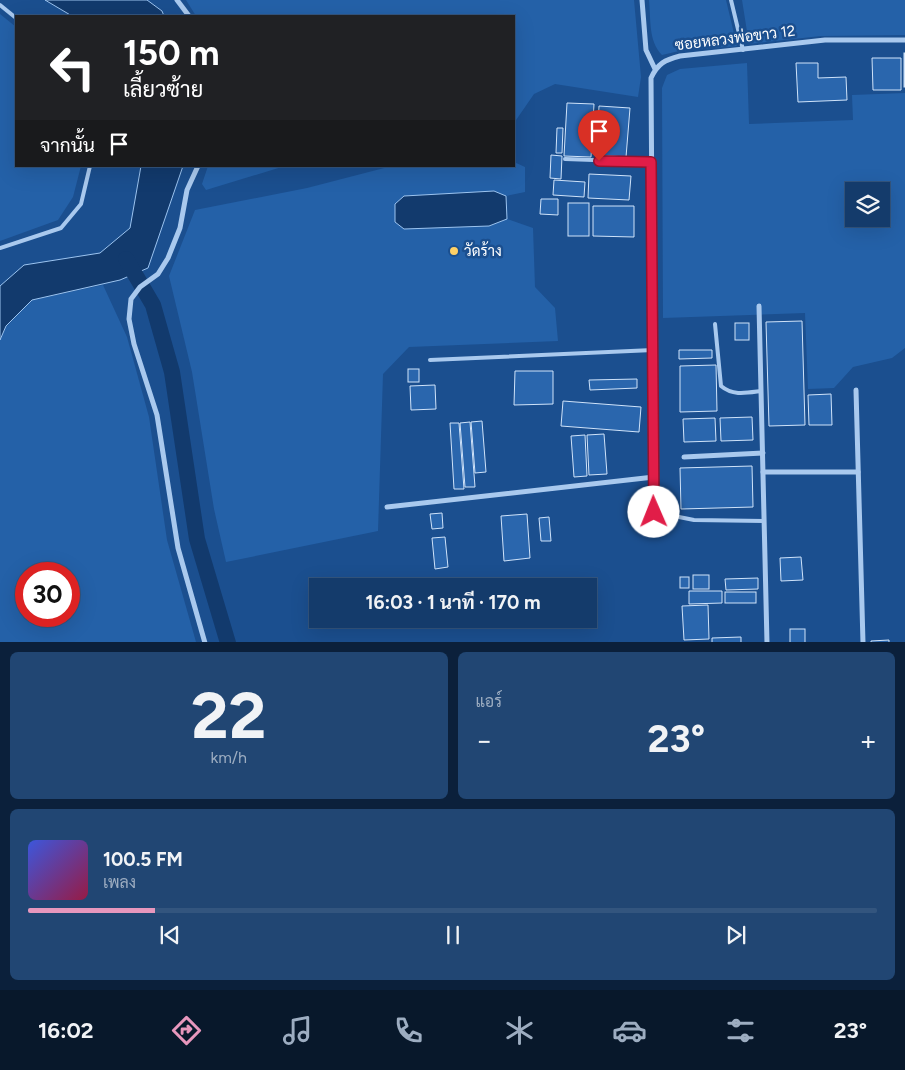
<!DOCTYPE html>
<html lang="th">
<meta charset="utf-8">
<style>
:root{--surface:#143b6b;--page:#214673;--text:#f1f3f6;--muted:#9dadc1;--line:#33557e;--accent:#e797bd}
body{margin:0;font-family:Figtree,Sarabun,sans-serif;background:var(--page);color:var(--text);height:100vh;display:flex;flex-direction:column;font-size:19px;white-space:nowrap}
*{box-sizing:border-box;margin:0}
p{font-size:16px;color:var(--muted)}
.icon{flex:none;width:28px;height:28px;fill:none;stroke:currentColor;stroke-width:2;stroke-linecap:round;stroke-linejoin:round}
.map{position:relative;height:642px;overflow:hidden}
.panel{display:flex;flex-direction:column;gap:10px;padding:10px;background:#0b203b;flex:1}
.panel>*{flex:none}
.guide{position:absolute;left:15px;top:15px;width:500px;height:152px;border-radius:0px;box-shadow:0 5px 20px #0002,0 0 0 1px var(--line);background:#202124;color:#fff;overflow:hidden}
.tools{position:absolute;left:845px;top:182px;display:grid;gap:10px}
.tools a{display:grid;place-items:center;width:45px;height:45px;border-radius:0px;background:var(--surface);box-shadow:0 5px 20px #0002,0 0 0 1px var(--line);font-size:25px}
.speed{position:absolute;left:15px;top:562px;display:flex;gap:10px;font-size:25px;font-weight:700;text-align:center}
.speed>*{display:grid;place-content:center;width:65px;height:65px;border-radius:50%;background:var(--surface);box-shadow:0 5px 20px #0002,0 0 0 1px var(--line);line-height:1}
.speed .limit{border:8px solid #d22;background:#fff;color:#111}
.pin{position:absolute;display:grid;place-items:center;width:42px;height:42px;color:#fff;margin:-51px -21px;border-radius:50% 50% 50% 0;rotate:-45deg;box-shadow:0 0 5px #0007}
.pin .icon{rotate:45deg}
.me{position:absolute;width:55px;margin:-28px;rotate:359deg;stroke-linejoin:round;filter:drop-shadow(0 0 4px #0008)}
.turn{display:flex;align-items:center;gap:18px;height:105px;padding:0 25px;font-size:22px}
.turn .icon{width:65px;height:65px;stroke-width:2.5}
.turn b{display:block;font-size:35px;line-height:42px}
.then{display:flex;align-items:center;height:48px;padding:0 25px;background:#0003;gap:10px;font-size:19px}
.big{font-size:38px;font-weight:700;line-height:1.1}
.panel .tile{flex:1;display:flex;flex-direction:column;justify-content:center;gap:8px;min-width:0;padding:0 18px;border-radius:8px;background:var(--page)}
.panel .dial{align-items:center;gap:0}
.dial b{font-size:65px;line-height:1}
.song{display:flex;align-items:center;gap:15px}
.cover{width:60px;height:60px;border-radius:8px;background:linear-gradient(135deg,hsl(230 70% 55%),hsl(340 70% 35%))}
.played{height:5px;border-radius:2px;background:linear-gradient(90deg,var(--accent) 15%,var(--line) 15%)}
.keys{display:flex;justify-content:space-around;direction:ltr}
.heat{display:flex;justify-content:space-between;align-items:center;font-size:28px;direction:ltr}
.panel .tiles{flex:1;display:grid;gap:10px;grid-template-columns:1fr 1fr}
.tile:last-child{grid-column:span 2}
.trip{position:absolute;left:309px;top:578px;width:288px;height:50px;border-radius:0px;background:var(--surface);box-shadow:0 5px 20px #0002,0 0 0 1px var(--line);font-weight:700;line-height:50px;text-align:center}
.menu{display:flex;height:80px;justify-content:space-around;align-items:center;background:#08182b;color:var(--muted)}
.menu .icon{width:35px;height:35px}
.menu .selected{color:var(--accent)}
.menu b{font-size:22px;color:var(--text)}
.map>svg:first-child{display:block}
</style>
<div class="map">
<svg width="905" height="643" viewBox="0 0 905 643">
<rect width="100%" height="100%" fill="#1b4f8f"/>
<!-- green -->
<g fill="#2461a8" fill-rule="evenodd">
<path d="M186 0H634L641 77 638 97 555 84 534 94 514 123V16H196Z"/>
<path d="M649 0H726L737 46 679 51 662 55C648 41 651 18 649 0Z"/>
<path d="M742 0H905V35L821 36 749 44Z"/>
<path d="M0 14 16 27V166H81L73 197 58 220 0 241Z"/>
<path d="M747 63 749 124 853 120 852 95 905 93V348L892 358 853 367 834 388 808 389 805 313 663 318 662 88 667 75 680 69ZM854 191H881V219H854Z"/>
<path d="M514 162 525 167V192L506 196 494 191 489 226 507 219 533 228 535 287 555 308 558 341 409 347 383 374 378 531 226 562 214 509 192 372 169 276 195 210 307 188 392 166H514Z"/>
<path d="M208 166H285L206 190 202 184Z"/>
<path d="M103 285 127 337 149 417 167 540 196 642 0 643V340L6 327 32 300ZM26 574H69V616H26Z"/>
</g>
<!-- water -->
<g fill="#123a6d" stroke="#9cc4f0">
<path d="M45 0H147L162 11 164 16H72Z"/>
<path d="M141 166H183L148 268 120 280 32 300 6 326 0 340V286L24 265 100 253 130 228Z"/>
<path d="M494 191 506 196 507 219 489 226 404 229 395 222V204L404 196Z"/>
</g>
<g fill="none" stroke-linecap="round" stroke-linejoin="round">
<!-- canal -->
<path stroke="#123a6d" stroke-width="16" d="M126 259 153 305 172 372 197 539 228 643"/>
</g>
<!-- building -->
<g fill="#2a66ad" stroke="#cfe3fa">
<rect x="904" y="53" width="1" height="34"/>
<path d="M872 58H901V90H873Z"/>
<path d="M796 63H818V78L846 77 847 100 798 102Z"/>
<path d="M567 103 594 104 591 157 564 156Z"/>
<path d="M599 106 630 108 626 157 596 155Z"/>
<path d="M557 128H563L562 153H556Z"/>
<path d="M551 155 562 156 561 179 550 178Z"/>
<path d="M589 174 631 176 629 200 588 198Z"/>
<path d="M554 180 585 182 584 197 553 195Z"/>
<path d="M541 199H558V215L540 214Z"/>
<rect x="568" y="203" width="21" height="33"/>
<path d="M593 206H634V237L593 236Z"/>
<path d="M802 321 805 425 769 426 766 322Z"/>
<rect x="735" y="323" width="14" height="17"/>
<path d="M679 350H712V358L679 359Z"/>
<path d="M716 365 717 411 680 412V366Z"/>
<rect x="408" y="369" width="11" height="13"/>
<path d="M515 371H553V404L514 405Z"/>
<path d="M637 379V388L590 390 589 380Z"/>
<path d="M435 385 436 409 411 410 410 386Z"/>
<path d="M831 394 832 425H809L808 395Z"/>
<path d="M563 401 641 407 639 432 561 426Z"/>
<path d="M752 417 753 440 721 441 720 418Z"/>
<path d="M715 418 716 441 684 442 683 419Z"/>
<path d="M482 421 486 472 475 473 471 422Z"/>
<path d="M470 422 475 487H465L460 423Z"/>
<path d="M450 423H459L464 489H454Z"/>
<path d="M604 434 607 474 589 475 587 435Z"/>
<path d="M585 435 587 476 574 477 571 436Z"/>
<path d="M752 466 753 507 681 509 680 468Z"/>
<rect x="666" y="497" width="6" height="9"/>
<path d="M442 513 443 528 432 529 430 514Z"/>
<path d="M527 514 530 558 504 561 501 516Z"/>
<path d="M549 517 551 541H541L539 518Z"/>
<path d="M445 537 448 567 435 569 432 538Z"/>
<path d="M801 557 803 580 781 581 780 558Z"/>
<rect x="693" y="575" width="16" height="14"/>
<rect x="680" y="577" width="9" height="11"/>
<path d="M758 578V589L726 590 725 579Z"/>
<path d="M689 591H722V603L689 604Z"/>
<rect x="725" y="592" width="31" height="11"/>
<path d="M708 605 709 639 684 640 682 606Z"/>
<rect x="790" y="629" width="15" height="14"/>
<path d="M741 637V643H712V638Z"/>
<path d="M889 640V643H871V641Z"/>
</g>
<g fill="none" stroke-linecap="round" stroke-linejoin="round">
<!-- lane -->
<g stroke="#a9c9ee" stroke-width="4">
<path d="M731 0 743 50"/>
<path d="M0 5 16 18"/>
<path d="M565 159 651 162"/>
<path d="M0 248 61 228 81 204 90 166"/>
<path d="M715 324 721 386C733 396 746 393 761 391"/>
<path d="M430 360 653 350"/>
<path d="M654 512 694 520 764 521"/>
</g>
<!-- street -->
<g stroke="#a9c9ee" stroke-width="5">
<path d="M177 0 189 16"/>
<path d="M642 0 646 50 655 69"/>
<path d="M198 166 187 190 180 228 168 258 158 274 140 287 131 299 129 319 134 344 157 415 178 548 205 643"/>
<path d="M759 306 767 643"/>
<path d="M856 390 863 643"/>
<path d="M684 457 763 453"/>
<path d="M763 472H858"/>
<path d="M387 507 654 477"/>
<path d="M654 512 651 78C658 63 665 60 680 56L825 40H905"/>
</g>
</g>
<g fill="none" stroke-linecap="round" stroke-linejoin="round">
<!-- route casing -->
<g stroke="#92132f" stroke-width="12">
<path id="route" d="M599 161 651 162 654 512"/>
</g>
<!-- route -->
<use href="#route" stroke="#e11d48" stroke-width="9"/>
</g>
<!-- markers -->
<circle fill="#ffd166" stroke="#1b4f8f" stroke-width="2" cx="454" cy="251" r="5"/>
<g text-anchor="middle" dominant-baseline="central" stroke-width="5" stroke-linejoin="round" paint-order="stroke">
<!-- street labels -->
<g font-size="15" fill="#fff" stroke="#1b4f8f">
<text transform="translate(735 38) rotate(-7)">ซอยหลวงพ่อขาว 12</text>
</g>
<!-- poi labels -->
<g font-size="15" fill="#fff" stroke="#1b4f8f" text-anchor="start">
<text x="464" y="251">วัดร้าง</text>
</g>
</g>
</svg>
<div class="tools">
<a><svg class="icon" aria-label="layers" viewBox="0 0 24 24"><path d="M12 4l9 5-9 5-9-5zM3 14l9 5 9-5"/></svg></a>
</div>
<div class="speed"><div class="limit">30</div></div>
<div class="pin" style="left:599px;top:161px;background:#d93025"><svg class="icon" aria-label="arrive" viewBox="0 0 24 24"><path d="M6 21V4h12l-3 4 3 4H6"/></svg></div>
<svg class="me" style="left:654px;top:512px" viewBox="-20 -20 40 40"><circle r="19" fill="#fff"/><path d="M0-13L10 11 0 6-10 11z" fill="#e11d48"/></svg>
<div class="trip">16:03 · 1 นาที · 170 m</div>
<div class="guide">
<div class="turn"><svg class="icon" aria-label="left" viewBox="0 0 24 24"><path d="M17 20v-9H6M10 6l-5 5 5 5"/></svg><div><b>150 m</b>เลี้ยวซ้าย</div></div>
<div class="then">จากนั้น<svg class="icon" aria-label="arrive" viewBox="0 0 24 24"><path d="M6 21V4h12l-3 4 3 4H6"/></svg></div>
</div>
</div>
<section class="panel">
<div class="tiles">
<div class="tile dial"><b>22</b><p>km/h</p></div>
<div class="tile"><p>แอร์</p>
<div class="heat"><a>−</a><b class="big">23°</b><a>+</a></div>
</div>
<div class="tile">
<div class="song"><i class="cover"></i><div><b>100.5 FM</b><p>เพลง</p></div></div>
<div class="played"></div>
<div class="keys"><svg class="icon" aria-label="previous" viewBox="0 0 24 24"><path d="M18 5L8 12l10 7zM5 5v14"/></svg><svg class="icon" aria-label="pause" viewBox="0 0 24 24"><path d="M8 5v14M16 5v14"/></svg><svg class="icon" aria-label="next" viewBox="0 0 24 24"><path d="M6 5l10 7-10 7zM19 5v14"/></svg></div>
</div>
</div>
</section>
<nav class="menu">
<b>16:02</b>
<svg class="icon selected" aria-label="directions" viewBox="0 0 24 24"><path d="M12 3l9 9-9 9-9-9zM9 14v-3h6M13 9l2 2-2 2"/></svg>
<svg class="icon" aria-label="music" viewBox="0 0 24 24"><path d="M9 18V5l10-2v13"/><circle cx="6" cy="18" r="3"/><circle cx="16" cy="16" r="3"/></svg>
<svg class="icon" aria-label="phone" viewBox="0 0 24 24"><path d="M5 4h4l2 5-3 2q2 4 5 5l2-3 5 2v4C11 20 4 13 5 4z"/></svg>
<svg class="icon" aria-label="climate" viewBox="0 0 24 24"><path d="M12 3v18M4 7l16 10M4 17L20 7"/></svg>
<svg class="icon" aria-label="car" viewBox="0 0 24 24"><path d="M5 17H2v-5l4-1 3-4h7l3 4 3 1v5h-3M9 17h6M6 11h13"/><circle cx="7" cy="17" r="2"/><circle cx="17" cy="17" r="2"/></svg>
<svg class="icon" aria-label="filters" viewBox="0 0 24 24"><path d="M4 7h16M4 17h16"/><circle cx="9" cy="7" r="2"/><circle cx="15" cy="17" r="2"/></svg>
<b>23°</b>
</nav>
